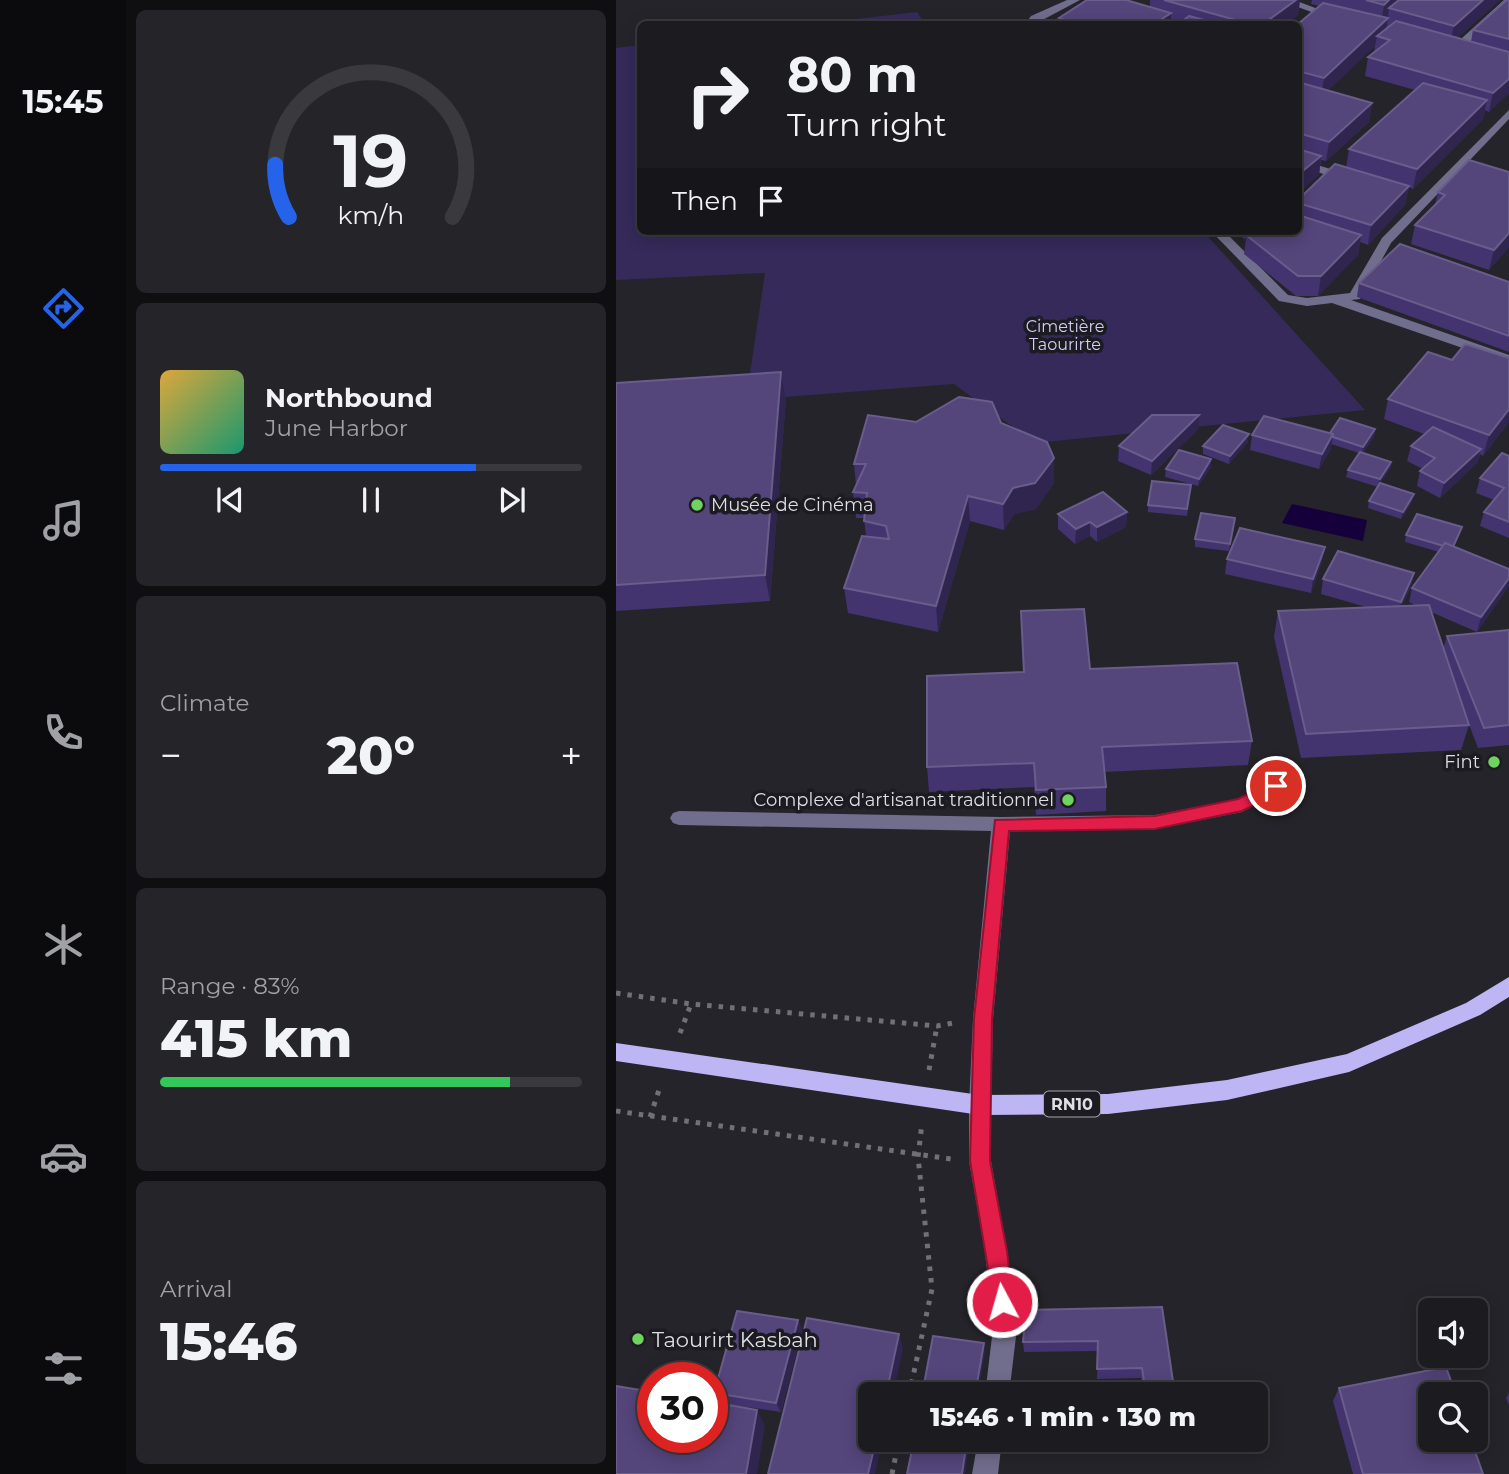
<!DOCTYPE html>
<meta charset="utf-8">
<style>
:root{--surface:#1c1b20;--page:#252429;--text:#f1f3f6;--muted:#a0a1a5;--line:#3a393e;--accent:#2563eb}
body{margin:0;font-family:Montserrat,sans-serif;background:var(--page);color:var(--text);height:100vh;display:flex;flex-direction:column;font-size:26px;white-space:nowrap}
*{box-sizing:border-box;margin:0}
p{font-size:23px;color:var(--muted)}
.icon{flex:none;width:38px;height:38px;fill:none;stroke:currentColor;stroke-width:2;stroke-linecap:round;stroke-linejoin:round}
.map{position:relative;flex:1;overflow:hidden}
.side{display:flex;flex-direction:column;gap:10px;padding:10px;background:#0f0f12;width:490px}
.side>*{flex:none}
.banner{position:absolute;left:21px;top:21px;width:665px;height:214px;border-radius:10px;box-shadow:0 4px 18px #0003,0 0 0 2px var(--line);background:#1c1b20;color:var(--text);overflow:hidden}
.tools{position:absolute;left:802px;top:1298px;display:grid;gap:14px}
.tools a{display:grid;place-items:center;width:70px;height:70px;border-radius:10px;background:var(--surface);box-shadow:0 4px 18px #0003,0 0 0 2px var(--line);font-size:35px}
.speed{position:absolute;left:21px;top:1362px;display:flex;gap:14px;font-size:35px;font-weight:700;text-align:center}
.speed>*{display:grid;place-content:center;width:91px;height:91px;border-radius:50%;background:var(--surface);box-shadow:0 4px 18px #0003,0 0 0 2px var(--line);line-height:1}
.speed .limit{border:10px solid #d22;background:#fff;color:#111}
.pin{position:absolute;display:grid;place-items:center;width:60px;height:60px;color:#fff;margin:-30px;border:4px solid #fff;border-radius:50%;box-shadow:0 2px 7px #0007}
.me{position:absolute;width:77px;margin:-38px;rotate:354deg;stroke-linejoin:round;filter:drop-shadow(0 0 5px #0008)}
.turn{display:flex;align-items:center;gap:24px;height:147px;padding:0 35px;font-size:32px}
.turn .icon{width:91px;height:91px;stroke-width:2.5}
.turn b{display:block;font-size:49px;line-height:60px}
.then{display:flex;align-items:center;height:66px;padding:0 35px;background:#0003;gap:14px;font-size:26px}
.big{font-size:52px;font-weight:800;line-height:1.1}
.side .card{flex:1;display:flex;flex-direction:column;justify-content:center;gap:10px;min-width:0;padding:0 24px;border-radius:10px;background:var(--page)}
.side .dial{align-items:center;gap:0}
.dial svg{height:182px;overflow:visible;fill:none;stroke:var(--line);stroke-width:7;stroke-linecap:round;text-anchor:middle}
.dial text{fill:var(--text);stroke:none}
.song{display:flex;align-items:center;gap:21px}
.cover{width:84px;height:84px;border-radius:10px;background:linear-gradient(135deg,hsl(40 70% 55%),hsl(160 70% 35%))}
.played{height:7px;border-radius:4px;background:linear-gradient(90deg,var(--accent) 75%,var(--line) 75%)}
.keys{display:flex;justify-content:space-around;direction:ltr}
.heat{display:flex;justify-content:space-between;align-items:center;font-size:38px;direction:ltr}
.charge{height:10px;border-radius:5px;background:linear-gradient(90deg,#34c759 83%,var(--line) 0)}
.trip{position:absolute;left:242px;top:1382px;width:410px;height:70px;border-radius:10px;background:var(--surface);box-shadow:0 4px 18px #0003,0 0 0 2px var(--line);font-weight:800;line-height:70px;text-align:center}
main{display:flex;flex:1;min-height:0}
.tabs{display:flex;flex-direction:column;width:126px;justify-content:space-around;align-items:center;background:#0b0b0d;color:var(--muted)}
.tabs .icon{width:49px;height:49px}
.tabs .on{color:var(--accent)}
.tabs b{font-size:32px;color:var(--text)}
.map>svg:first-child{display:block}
</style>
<main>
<nav class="tabs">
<b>15:45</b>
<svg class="icon on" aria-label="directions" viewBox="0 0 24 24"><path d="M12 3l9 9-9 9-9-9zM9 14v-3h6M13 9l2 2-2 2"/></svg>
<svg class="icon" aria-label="music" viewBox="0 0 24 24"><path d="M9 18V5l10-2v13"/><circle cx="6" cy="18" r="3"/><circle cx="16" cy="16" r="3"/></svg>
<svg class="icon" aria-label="phone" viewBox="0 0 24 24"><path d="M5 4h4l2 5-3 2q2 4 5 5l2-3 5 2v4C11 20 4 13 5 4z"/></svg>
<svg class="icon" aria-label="climate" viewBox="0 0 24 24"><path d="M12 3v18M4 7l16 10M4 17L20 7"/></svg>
<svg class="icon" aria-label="car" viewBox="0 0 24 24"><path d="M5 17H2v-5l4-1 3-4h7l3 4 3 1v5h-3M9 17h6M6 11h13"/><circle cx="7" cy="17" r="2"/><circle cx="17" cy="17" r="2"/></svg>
<svg class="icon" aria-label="filters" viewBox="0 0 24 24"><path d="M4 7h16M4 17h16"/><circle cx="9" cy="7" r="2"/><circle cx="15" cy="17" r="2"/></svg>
</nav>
<section class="side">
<div class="card dial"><svg viewBox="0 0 100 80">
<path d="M14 69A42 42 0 1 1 86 69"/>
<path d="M14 69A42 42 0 0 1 8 46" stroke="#2563eb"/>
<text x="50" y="56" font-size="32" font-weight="700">19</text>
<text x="50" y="72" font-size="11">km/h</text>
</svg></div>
<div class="card">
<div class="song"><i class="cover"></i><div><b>Northbound</b><p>June Harbor</p></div></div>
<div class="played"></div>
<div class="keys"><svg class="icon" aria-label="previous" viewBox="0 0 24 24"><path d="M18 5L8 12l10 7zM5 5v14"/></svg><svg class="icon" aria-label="pause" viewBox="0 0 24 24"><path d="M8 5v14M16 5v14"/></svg><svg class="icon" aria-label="next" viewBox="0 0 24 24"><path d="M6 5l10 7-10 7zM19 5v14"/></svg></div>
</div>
<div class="card"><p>Climate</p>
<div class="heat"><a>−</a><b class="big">20°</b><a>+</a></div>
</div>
<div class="card"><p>Range · 83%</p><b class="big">415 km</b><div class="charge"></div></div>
<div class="card"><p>Arrival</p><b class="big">15:46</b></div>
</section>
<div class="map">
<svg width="893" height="1474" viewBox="0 0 893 1474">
<rect width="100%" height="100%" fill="#25242a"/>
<!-- green -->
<g fill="#352a5a">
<path d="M301 12 309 24H196Z"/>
<path d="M24 45V231H587L749 410 419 443 338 384 130 400 149 273 0 280V48Z"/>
</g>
<!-- water -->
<path fill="#16003c" d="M676 504 751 520 747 541 666 523Z"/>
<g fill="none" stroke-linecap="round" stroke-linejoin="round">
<!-- path -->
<g stroke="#717075" stroke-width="5" stroke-dasharray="4.5 7" stroke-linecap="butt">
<path d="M0 993 75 1004 321 1026 337 1023"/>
<path d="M64 1033 75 1004"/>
<path d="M313 1070 321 1026"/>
<path d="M0 1111 335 1159"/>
<path d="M34 1117 44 1087"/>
<path d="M293 1395 316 1289 302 1157 306 1123"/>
<path d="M276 1474 283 1440"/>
</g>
<!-- minor -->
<g fill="#716d8c" fill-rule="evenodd">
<path d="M451 0H464L419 24H409L415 16Z"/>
<path d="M663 0H678L726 18 717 20Z"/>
<path d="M888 0H893V6L843 52H835V48Z"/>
<path d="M893 110V119L775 243 744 299 735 300 893 355V364L716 303 691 306 663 301 595 231H608L672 295 691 298 734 293 766 238Z"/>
<path d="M682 159 737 176 739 178 733 182 682 166Z"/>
<path d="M660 779 666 781 669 786 666 791 626 812 539 829 394 831 377 1019 375 1105V1161L391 1251 401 1328 393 1395H369L377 1328 369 1251 353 1161V1105L357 1019 375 831 63 825 57 823 54 818 57 813 63 811 385 817 539 815 622 799Z"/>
<path d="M362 1440H386L382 1474H356Z"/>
</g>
<!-- major -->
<path fill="#beb5f5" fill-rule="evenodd" d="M893 977V997L864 1015 733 1072 611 1100 492 1114 364 1115 0 1061V1043L364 1095 492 1094 611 1080 731 1054 850 1003Z"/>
</g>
<!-- wall -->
<g fill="#43336f">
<path d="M534 0H684L682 15 670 24H562L564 23 555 20V24H443V18L534 7Z"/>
<path d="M696 0H884L841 38 855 42 857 30 893 0V93L873 112 869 110 867 119 797 189 793 187 789 205 752 245 744 242 742 255 702 296H680L628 254 630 238 628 239 620 231H682V200L730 168 733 149 799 90 749 76 752 57 758 52 759 46 712 90 756 103 753 122 710 161 705 160 703 175 682 193V24L704 6 695 4Z"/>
<path d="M893 172V247L873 270 795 244 799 225 819 205 822 192Z"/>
<path d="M893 282V352L741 297 743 283Z"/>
<path d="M893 358V422L867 456 864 454 861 463 824 498 801 486 804 471 807 469 791 461 795 446 808 434 768 419 772 399 836 360Z"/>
<path d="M165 372 170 398 154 601 0 611V383Z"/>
<path d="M300 422 385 423 438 458V483L420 509 398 514 388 530 354 521 322 632 232 613 228 588 250 536 248 518H240L237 492 240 485 238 464Z"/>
<path d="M582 429 535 475 502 461 503 446Z"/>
<path d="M759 429 758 437 747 453 775 462 774 469 764 483 796 502 785 519 752 508 753 501 762 487 730 477 732 470 743 453 715 444V449L703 469 634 450 636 435 714 433Z"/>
<path d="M632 442 613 464 587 454V446Z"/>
<path d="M893 456V538L864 526 868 512 878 500 860 493 864 478Z"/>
<path d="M595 467 582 486 549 477 550 469Z"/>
<path d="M575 485 571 516 532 512V505Z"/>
<path d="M511 512 510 527 481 542 474 536 459 544 442 529V514Z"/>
<path d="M618 525 613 551 579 547V539Z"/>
<path d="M844 534 838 547 893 569V586L861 632 815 612 827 649 831 636 893 630V745L862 748 852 722 853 725 845 750 685 758 658 637 662 611 750 607 705 594 707 579 798 573 795 587 786 606 799 605 793 602 796 588 823 552 789 542 790 535Z"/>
<path d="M709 547 706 561 695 593 609 574 611 559Z"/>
<path d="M405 611 474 669 636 741 632 765 489 772 490 787V811L420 815 418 787 313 792 311 767 408 672Z"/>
<path d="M546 1307 559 1395H527L525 1378 481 1379 482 1351 408 1352 407 1342Z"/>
<path d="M182 1320 186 1331 165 1412 103 1403 98 1393Z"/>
<path d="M723 1388 867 1474H737L717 1401Z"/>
<path d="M893 1393V1405L890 1398Z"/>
</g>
<!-- shaded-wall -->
<g fill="#30254e">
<path d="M680 0H684L682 15 670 24H647Z"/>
<path d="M773 0H792L773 8 772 17 765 23 768 5Z"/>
<path d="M867 0H884L834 44 838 26Z"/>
<path d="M555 13V24H538Z"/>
<path d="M772 18 769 36H761L759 46 705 97 708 78Z"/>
<path d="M893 79V93L873 112 877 93Z"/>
<path d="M871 100 867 119 797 189 801 169Z"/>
<path d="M756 103 753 122 710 161 713 142Z"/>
<path d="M705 156 703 175 682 193V175Z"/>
<path d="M793 186 789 205 752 245 755 225Z"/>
<path d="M893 233V247L873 270 878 250Z"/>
<path d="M745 235 742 255 702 296 705 276Z"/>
<path d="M165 372 170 398 154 601 149 575Z"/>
<path d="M893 409V422L867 456 873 435Z"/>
<path d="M583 415 582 429 535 475 536 461Z"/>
<path d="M759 429 758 437 746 454 747 447Z"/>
<path d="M633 434 632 442 613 464 614 456Z"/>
<path d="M717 434 715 449 703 469 706 454Z"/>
<path d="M865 449 861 463 824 498 828 483Z"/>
<path d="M438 458V483L420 509 398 514 388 530 387 504 397 488Z"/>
<path d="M595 459V467L582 486 583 479Z"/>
<path d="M775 462 774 469 762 487 764 479Z"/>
<path d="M798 494 796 502 785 519 787 512Z"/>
<path d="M352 496 354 521 322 632 320 606Z"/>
<path d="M511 512 510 527 481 542V527Z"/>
<path d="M474 522V536L459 544 460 529Z"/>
<path d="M709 547 706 561 695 593 697 579Z"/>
<path d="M798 573 795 587 781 617 785 602Z"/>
<path d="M893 578V586L861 632 865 617Z"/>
<path d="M182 1320 186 1331 165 1412 160 1403Z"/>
<path d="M283 1334 287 1349 277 1395H270Z"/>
<path d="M368 1343 369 1353 362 1395H359Z"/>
<path d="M141 1410 149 1426 141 1474H130Z"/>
<path d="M260 1440H267L259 1474H252Z"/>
<path d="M351 1440H354L349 1474H346Z"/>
</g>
<!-- building -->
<g fill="#54457b" stroke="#695d8b" stroke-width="2">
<path d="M471 0H510L555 13 538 24H462L443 18Z"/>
<path d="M548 0H680L647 24H634Z"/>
<path d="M750 0H773L768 5Z"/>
<path d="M783 0H867L838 26 773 8Z"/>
<path d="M891 0H893V39L857 30Z"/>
<path d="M707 3 772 18 708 78 682 71V24Z"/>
<path d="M573 16 603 24H562Z"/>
<path d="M780 21 893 52V79L877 93 752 57 774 40 761 36Z"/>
<path d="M682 82 756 103 713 142 682 133Z"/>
<path d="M807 83 871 100 801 169 733 149Z"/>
<path d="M682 149 705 156 682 175Z"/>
<path d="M853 160 893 172V233L878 250 799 225 829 195 822 192Z"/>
<path d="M719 164 793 186 755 225 682 203V200Z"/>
<path d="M682 215 745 235 705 276H682L630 235 634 231H682Z"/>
<path d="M784 244 893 282V336L743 283Z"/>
<path d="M849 344 893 358V409L873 435 772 399 812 352 836 360Z"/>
<path d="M165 372 149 575 0 585V383Z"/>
<path d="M343 397 376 402 385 423 431 442 438 458 419 483 397 488 387 504 352 496 320 606 228 588 246 536 273 539 270 526 248 521 251 493 237 492 250 464H238L252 415 300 422Z"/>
<path d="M536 415H583L536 461 503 446Z"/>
<path d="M648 416 717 434 706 454 636 435Z"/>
<path d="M724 418 759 429 747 447 717 437V434L714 433Z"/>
<path d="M607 425 633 434 614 456 587 446Z"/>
<path d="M817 427 865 449 828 483 804 471 819 458 795 446Z"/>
<path d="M563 450 595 459 583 479 550 469Z"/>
<path d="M744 452 775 462 764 479 732 470Z"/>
<path d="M886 453 893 456V522L868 512 888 488 864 478Z"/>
<path d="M536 481 575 485 571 509 532 505Z"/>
<path d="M764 483 798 494 787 512 753 501Z"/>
<path d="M487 492 511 512 481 527 474 522 460 529 442 514Z"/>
<path d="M585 513 619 518 614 544 579 539Z"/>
<path d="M801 514 846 527 837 547 829 543 828 546 790 535Z"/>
<path d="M624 528 709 547 697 579 611 559Z"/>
<path d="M829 543 893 569V578L865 617 796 588Z"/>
<path d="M722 551 798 573 785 602 707 579Z"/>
<path d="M813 605 853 725 690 734 662 611Z"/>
<path d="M468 609 474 669 621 663 636 741 486 747 490 787 420 790 418 763 311 767V676L408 672 405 611Z"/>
<path d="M893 630V725L868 728 831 636Z"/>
<path d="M546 1307 559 1395H530L526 1368 481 1369 482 1341 407 1342 410 1310Z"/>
<path d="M121 1311 182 1320 160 1403 98 1393Z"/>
<path d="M191 1318 283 1334 270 1395H254V1440H260L252 1474H152Z"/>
<path d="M317 1336 368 1343 359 1395H306Z"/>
<path d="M830 1367 840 1395H814V1440H855L867 1474H747L723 1388Z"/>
<path d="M0 1386 37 1392V1437H96V1402L141 1410 130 1474H0Z"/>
<path d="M298 1440H351L346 1474H291Z"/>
</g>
<!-- route -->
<path fill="#e11d48" stroke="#92132f" stroke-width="2" d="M660 780 668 786 666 791 626 811 539 829 393 831 376 1019 374 1161 391 1251 397 1302 394 1310 386 1313 379 1310 354 1161 358 1019 379 820 539 816 622 799Z"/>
<!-- markers -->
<g fill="#6fd360" stroke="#1c1b21" stroke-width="2.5">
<circle cx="81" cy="505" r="7"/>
<circle cx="878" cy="762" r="7"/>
<circle cx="452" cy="800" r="7"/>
<circle cx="22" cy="1339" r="7"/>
</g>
<g text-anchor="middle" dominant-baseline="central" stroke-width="7" stroke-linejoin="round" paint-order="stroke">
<!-- far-park labels -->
<g font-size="16" fill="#d3cdf5" stroke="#1c1b21">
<text x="449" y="326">Cimetière<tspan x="449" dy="18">Taourirte</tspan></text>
</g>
<!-- shield labels -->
<rect fill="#1c1b21" stroke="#a4a4a8" stroke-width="2" x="428" y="1091.5" width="56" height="25" rx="5"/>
<g font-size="16" font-weight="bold" fill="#dfdee2">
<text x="456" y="1104">RN10</text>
</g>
<!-- poi labels -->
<g font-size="18" fill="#dfdee2" stroke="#1c1b21" text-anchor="end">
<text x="95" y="505" text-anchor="start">Musée de Cinéma</text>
<text x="864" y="762">Fint</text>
<text x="438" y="800">Complexe d'artisanat traditionnel</text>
</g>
<!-- near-poi labels -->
<g font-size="21" fill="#dfdee2" stroke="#1c1b21" text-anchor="start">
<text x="36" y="1339">Taourirt Kasbah</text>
</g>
</g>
</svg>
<div class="tools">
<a><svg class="icon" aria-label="sound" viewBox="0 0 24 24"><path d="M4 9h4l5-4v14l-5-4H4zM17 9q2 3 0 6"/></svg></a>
<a><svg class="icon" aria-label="search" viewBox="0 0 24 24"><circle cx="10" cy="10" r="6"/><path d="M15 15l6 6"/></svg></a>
</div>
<div class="speed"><div class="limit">30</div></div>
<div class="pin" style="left:660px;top:786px;background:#d93025"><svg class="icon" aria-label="arrive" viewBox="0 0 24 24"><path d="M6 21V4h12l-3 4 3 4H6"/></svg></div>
<svg class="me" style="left:386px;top:1302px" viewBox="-20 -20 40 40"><circle r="17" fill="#e11d48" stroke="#fff" stroke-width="3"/><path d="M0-11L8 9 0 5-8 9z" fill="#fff"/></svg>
<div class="trip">15:46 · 1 min · 130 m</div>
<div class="banner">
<div class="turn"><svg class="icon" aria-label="right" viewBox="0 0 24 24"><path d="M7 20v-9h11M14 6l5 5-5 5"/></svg><div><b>80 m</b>Turn right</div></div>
<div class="then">Then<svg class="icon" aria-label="arrive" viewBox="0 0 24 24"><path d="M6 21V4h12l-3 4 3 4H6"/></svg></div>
</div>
</div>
</main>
